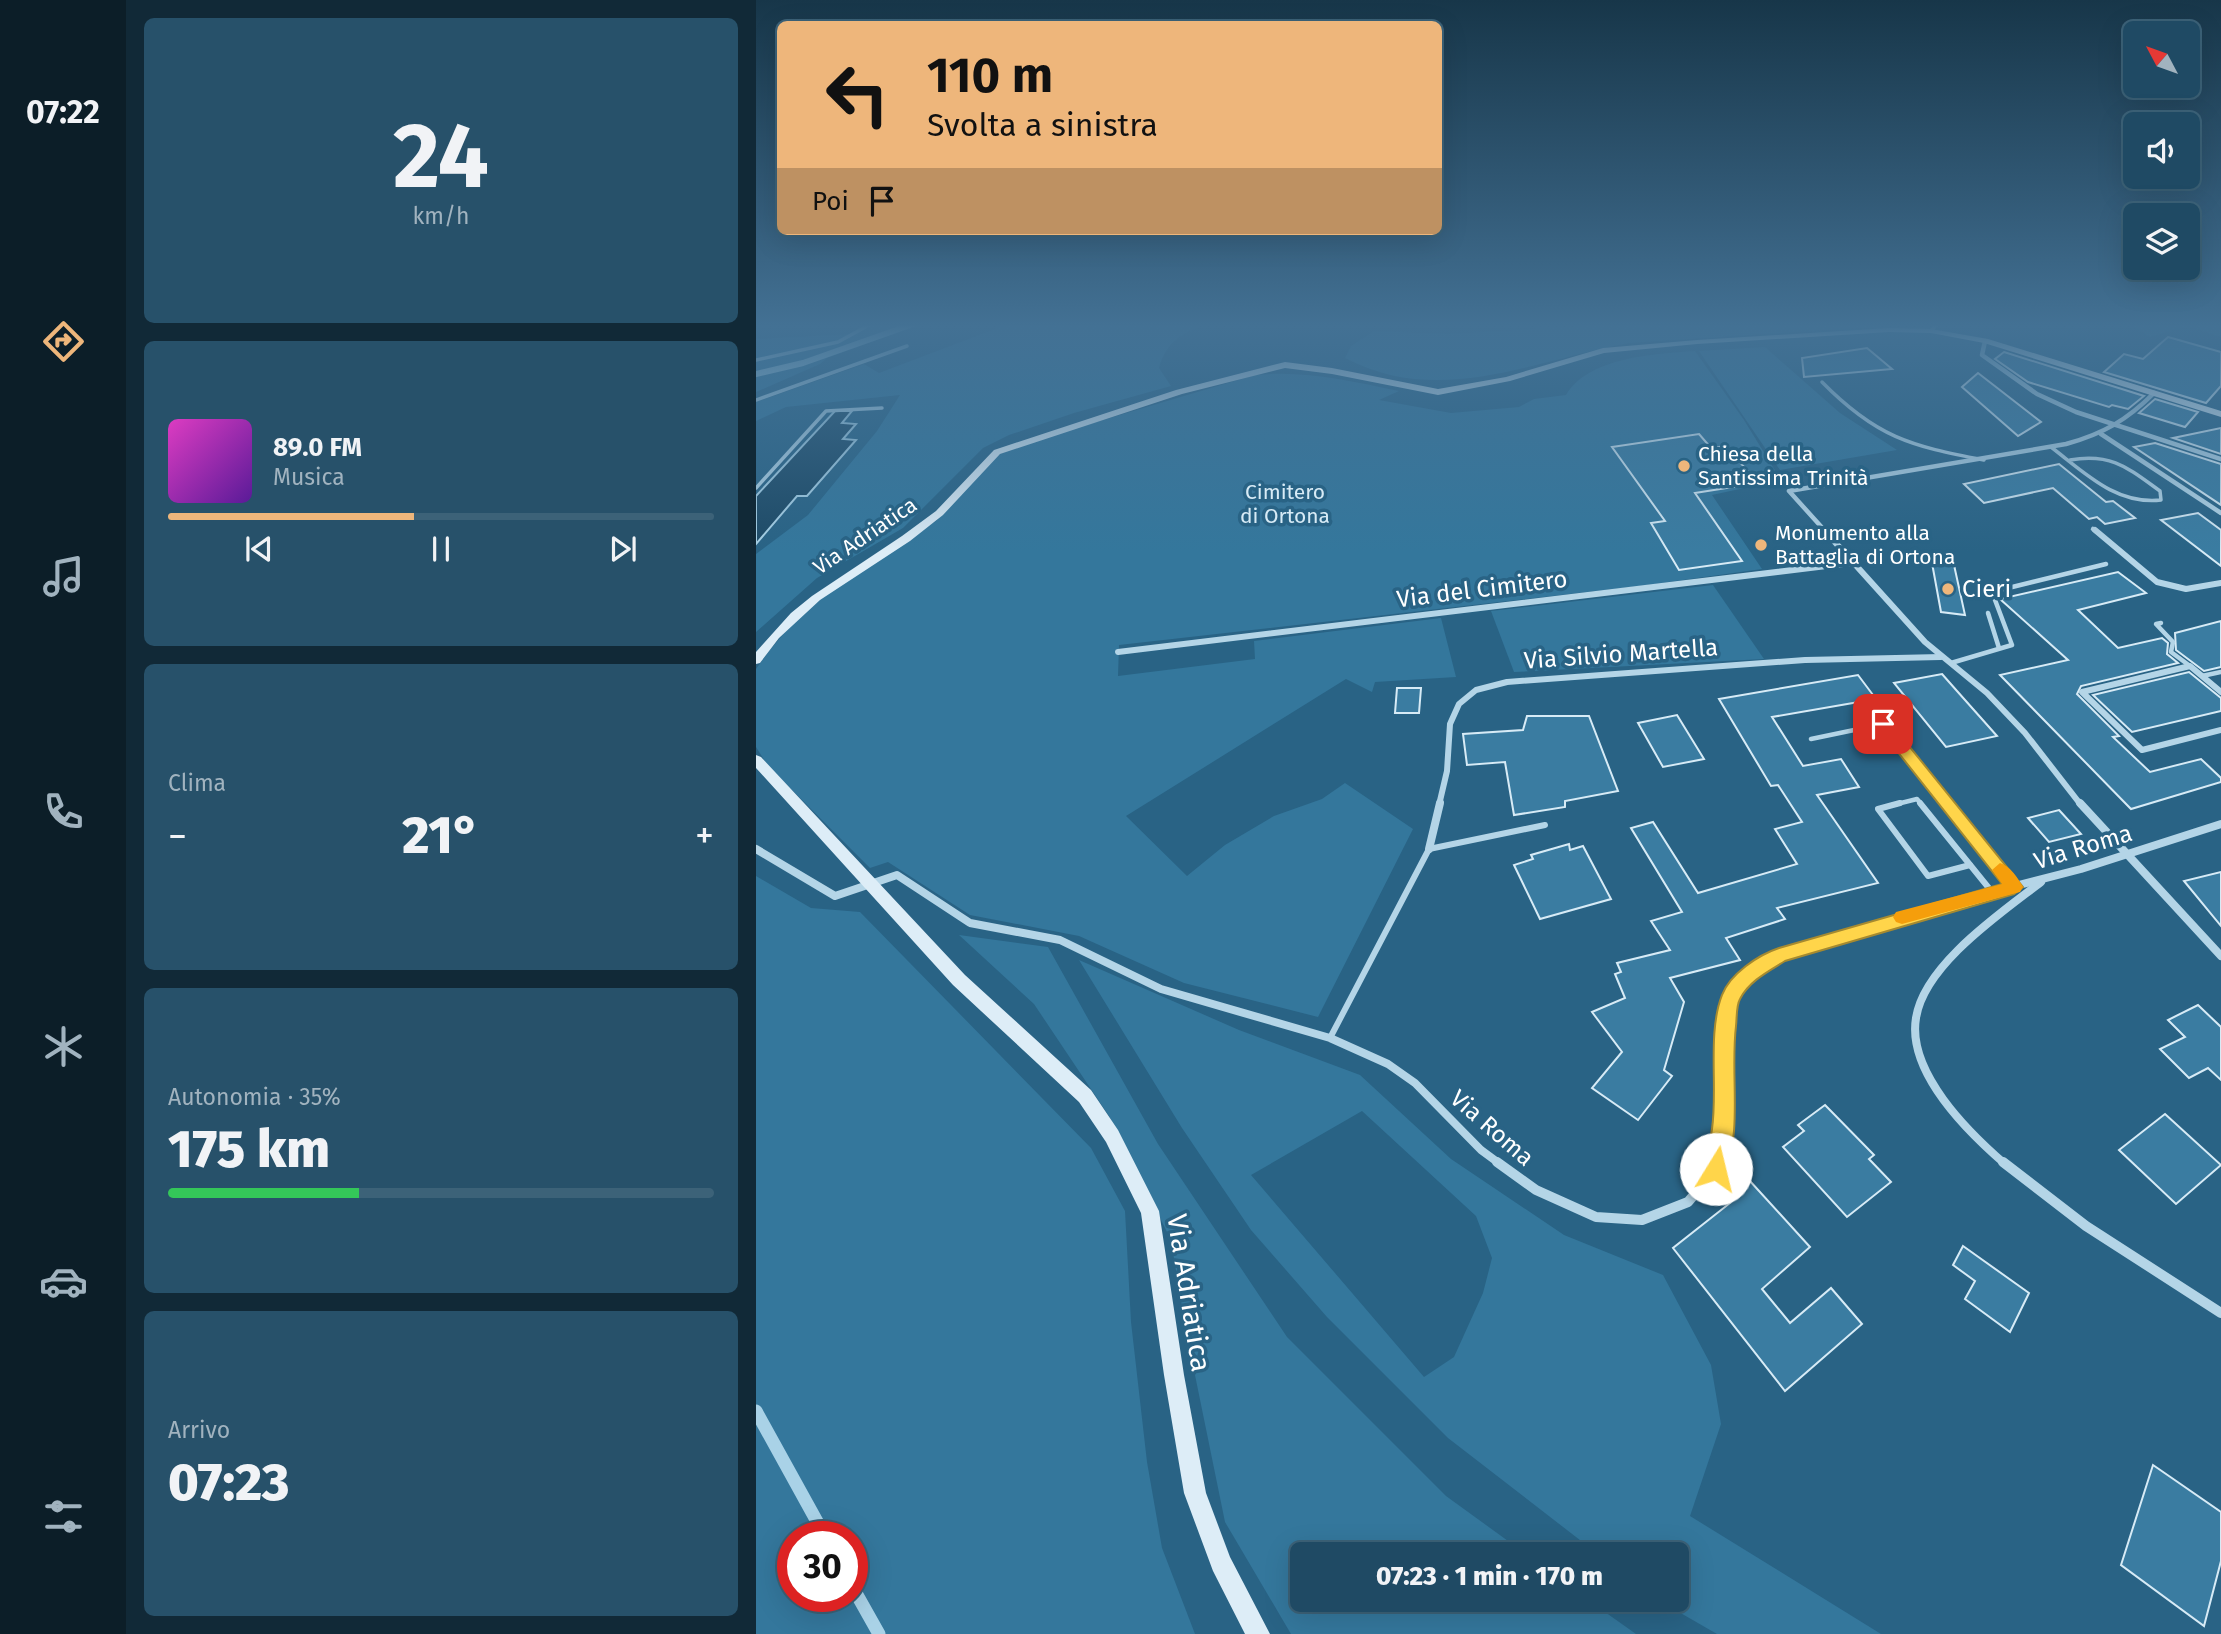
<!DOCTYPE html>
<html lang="it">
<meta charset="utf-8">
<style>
:root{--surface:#1f4a64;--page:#27516a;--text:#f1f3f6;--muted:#a1b3bf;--line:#3c6278;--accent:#eeb67b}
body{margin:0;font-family:"Fira Sans",sans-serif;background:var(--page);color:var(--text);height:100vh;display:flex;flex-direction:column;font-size:26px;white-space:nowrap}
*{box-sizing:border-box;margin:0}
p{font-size:23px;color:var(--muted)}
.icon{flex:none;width:38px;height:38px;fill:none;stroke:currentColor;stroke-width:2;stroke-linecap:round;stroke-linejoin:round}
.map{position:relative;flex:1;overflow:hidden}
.panel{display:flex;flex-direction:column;gap:18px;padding:18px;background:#112937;width:630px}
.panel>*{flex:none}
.hud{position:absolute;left:21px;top:21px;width:665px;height:214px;border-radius:10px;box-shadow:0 7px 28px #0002,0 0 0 2px var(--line);background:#eeb67b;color:#111;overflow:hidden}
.needle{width:46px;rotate:311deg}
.buttons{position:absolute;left:1367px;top:21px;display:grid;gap:14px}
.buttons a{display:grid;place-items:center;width:77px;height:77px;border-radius:10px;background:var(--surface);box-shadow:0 7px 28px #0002,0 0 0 2px var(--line);font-size:35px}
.speed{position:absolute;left:21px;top:1521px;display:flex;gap:14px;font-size:35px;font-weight:700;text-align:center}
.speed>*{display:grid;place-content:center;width:91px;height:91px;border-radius:50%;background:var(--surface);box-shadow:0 7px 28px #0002,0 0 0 2px var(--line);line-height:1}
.speed .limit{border:10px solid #d22;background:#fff;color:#111}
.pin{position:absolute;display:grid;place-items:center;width:60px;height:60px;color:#fff;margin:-30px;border-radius:14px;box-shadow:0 4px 10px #0006}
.me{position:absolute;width:77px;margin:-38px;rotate:9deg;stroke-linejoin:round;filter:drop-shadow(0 0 5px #0008)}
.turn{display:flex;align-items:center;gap:24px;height:147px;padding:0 35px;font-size:32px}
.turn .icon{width:91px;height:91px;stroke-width:2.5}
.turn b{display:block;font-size:49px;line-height:60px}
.then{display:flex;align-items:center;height:66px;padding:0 35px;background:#0003;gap:14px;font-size:26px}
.big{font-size:52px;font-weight:800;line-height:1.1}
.panel .tile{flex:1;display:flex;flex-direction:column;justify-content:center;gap:10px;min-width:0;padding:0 24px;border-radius:10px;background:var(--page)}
.panel .dial{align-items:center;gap:0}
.dial b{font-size:91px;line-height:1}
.song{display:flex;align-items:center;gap:21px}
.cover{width:84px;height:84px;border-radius:10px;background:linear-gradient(135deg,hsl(310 70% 55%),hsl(270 70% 35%))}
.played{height:7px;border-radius:4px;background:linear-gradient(90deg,var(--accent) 45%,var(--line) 45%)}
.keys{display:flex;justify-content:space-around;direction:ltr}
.heat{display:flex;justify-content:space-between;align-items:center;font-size:38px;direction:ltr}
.charge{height:10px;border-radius:5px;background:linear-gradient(90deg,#34c759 35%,var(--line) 0)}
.trip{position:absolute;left:534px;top:1542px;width:399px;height:70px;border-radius:10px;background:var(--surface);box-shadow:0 7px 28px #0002,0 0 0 2px var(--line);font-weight:800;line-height:70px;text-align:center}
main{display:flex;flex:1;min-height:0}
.tab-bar{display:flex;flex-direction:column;width:126px;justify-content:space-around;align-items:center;background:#0c1e28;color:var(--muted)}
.tab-bar .icon{width:49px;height:49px}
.tab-bar .on{color:var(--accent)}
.tab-bar b{font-size:32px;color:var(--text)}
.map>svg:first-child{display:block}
</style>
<main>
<nav class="tab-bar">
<b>07:22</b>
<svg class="icon on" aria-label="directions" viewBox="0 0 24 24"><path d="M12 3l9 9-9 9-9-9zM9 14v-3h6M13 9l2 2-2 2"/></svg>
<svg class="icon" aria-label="music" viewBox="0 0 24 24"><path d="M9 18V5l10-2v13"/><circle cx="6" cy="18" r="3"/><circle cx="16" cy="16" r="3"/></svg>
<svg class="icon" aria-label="phone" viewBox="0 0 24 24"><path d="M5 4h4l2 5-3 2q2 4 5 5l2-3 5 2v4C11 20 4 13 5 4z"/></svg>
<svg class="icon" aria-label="climate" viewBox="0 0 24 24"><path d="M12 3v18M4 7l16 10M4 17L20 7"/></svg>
<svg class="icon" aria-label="car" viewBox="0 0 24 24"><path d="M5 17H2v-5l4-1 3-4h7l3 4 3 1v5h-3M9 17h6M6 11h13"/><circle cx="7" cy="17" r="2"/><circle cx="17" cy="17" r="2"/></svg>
<svg class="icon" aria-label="filters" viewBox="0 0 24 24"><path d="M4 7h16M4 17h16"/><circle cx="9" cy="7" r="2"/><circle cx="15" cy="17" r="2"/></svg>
</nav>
<section class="panel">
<div class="tile dial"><b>24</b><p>km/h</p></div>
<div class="tile">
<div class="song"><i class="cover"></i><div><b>89.0 FM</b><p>Musica</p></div></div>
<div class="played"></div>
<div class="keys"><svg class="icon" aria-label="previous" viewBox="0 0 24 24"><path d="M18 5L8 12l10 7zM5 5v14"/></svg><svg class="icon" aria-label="pause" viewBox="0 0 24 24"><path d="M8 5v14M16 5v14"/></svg><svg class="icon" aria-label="next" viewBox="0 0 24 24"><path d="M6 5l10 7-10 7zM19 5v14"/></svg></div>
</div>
<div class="tile"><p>Clima</p>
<div class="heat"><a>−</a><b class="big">21°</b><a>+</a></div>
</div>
<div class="tile"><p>Autonomia · 35%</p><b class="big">175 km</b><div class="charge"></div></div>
<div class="tile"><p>Arrivo</p><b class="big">07:23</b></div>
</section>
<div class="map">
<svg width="1465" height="1634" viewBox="0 0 1465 1634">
<rect width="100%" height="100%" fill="#296385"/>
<!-- green -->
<g fill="#34779c" fill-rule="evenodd">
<path d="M113 324H165L71 358 64 364 0 392V339L96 334Z"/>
<path d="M242 324H451C427 332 410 342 403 368L415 386 318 413 253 435 227 448 147 528 61 578 0 632V554L52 515 121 431 144 395 30 407 0 421V402L108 364 123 373 247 326Z"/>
<path d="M864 324H1162L873 343C778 360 684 408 589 358L595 346 618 331 692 334Z"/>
<path d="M1374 324H1465V337L1431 326 1394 337Z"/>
<path d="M1009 347 1084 413 1141 450 1024 470 943 351Z"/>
<path d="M939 351 988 420 1025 480 956 495 1006 569 884 586 363 645 362 676 499 659 498 641 685 618 700 677 619 682 616 692 590 679 370 816 431 876 469 845 518 816 566 799 589 783 657 829 562 1017 428 983 323 936 214 915 132 862 114 868 12 766 0 747V669L13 651 45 613 100 573 180 521 227 468 244 454 269 443 499 375C548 370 595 381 643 391L623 400 695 413 763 407 778 399 810 395C833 357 898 354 939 351Z"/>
<path d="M957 585 1008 659 758 672 735 611Z"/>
<path d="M0 876 55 908 104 912 335 1148 369 1211 375 1322 391 1462 406 1548 439 1634H0ZM37 1536H96V1596H37Z"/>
<path d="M203 935 292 947 402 1144 531 1337 690 1496 770 1554H546V1600H832L880 1634H535L469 1522 430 1331 415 1240 353 1116 278 1004Z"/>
<path d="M323 960 483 1030 604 1075 695 1159 808 1235 907 1275 955 1365 965 1424 934 1516 1125 1634H961L902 1600H920V1554H842L692 1438 571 1317 495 1230 426 1128ZM606 1111 720 1216 736 1258 727 1293 698 1357 668 1377 495 1175Z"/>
</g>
<!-- water -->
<path fill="#1d4a66" stroke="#a9d2e7" stroke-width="2" d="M79 411H96L86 423 100 424 87 439 100 440 51 496H41L0 544V496Z"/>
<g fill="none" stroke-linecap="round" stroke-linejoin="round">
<!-- stream-far1 -->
<path stroke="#a9d2e7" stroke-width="6" d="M0 374 47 363 157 324"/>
<!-- stream -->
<g stroke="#a9d2e7" stroke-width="13">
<path d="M0 1411 69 1536"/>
<path d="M96 1586 123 1634"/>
</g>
</g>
<!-- building -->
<g fill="#3a7ca1" stroke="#d7ebf6" stroke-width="2">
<path d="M1412 337 1465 352V386L1450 403 1348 372 1368 354 1387 359Z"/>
<path d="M1111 348 1136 369 1048 377 1046 358Z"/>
<path d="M1248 352 1388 396 1372 409 1356 405 1353 407 1272 382 1239 359Z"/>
<path d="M1222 373 1285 422 1262 436 1206 387Z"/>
<path d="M1399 399 1442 412 1429 427 1383 413Z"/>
<path d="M1465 428V454L1417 438Z"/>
<path d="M943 434 955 448 970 446 1002 483 939 493 986 561 923 570 895 523 909 521 856 447Z"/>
<path d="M1399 443 1465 464V505L1378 447Z"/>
<path d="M1303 464 1350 502 1357 501 1379 518 1349 524 1341 517 1333 519 1297 488 1228 503 1208 484Z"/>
<path d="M1442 513 1465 530V566L1405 520Z"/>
<path d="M1176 563 1198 565 1209 615 1185 612Z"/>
<path d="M1362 572 1390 593 1322 610 1362 648 1406 638 1412 643 1411 654 1422 663 1325 686 1321 694 1363 736 1357 737 1394 772 1445 759 1465 778V782L1375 809 1244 675 1312 660 1244 599Z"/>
<path d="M1465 621V667L1448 671 1420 650 1419 633Z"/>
<path d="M1433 672 1465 698V711L1376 732 1337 695Z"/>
<path d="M1186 674 1201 691 1241 736 1190 747 1138 683Z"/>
<path d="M1102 675 1120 699 1016 717 1047 766 1085 759 1103 787 1061 795 1122 883 1021 908 1029 919 970 938 984 960 914 978 928 1002 908 1070 916 1076 882 1120 836 1088 866 1052 836 1012 869 998 859 974 865 972 861 963 914 950 895 921 926 912 875 828 897 822 942 893 1041 864 1019 829 1046 822 1022 785 1015 786 963 699Z"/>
<path d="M641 688H665L663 713H639Z"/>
<path d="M921 715 948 759 907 767 882 723Z"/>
<path d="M771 716H833L862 791 809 801V807L758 815 749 762 711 765 707 734 767 730Z"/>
<path d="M1303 810 1325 834 1293 842 1272 818Z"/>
<path d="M813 844 814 850 827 846 855 899 784 919 758 865 777 859 775 855Z"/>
<path d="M1465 872V926L1428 881Z"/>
<path d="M1442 1005 1465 1027V1080L1452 1068 1433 1078 1404 1049 1429 1037 1412 1020Z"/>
<path d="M1069 1105 1118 1155 1113 1159 1135 1182 1091 1217 1027 1147 1048 1131 1042 1125Z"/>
<path d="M1409 1114 1465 1165 1420 1204 1363 1150Z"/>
<path d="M993 1180 1054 1247 1006 1289 1034 1323 1075 1288 1106 1324 1029 1391 917 1248 974 1203 970 1199Z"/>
<path d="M1207 1246 1273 1293 1254 1332 1209 1299 1219 1281 1197 1265Z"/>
<path d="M1397 1465 1465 1512V1561L1448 1626 1365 1565Z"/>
</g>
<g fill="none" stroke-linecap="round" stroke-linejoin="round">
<!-- lane-far2 -->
<g stroke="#b4d5e7" stroke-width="3.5">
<path d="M1175 331 1181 324"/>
<path d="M0 360 82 342 115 324"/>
<path d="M1066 382C1120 437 1154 446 1228 460"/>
<path d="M0 400 151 346"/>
<path d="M1295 447C1329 473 1360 505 1405 500L1404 491C1372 468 1356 453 1314 460"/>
<path d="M0 488 70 411 126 408"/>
</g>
<!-- lane-far1 -->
<g stroke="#b4d5e7" stroke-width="4.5">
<path d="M1232 613 1243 648"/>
<path d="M1405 623 1400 624 1417 642 1415 652 1434 666"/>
<path d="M1195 663 1256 645 1236 592 1350 564"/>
<path d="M1446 676 1465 672"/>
<path d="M1055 739 1127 724 1192 805"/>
<path d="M1137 805 1161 799 1166 805"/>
</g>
<!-- lane -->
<g stroke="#b4d5e7" stroke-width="6">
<path d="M1144 803 1122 809 1172 876 1214 865"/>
<path d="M1164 803 1236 892"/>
<path d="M1191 803 1258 887"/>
<path d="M574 1038 673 849 789 825"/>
</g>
<!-- street-far3 -->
<g stroke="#b4d5e7" stroke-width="4.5">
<path d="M1229 341 1226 355 1281 394 1320 412 1465 459"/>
<path d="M1345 434 1465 513"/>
<path d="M1337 529 1341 532"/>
<path d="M1070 532 1033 491 1310 444C1347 434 1371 420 1398 393"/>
</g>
<!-- street-far2 -->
<g stroke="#b4d5e7" stroke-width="6">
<path d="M1068 530 1169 642 1231 693 1269 733 1325 805"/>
<path d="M1339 530 1401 582 1430 589 1465 583"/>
<path d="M362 652 1095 563"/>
<path d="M1465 692 1434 666 1326 692 1386 750 1465 730"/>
<path d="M683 805 691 771 694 724 703 704 720 690 751 682 1049 660 1185 657"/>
</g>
<!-- street-far1 -->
<g stroke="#b4d5e7" stroke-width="8">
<path d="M1324 803 1465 956"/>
<path d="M0 849 79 896 141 875 214 923 304 940 405 989 574 1038 632 1064 659 1083 725 1150 744 1164"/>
<path d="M673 849 684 803"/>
<path d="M961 1164 967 1125 969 1037 974 997 996 972 1023 955 1066 941 1204 900 1325 869 1465 824"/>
<path d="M1249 1164C1212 1132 1151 1072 1160 1018 1168 965 1245 913 1285 882"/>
</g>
<!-- street -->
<g stroke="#b4d5e7" stroke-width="10">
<path d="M741 1162 780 1190 840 1217 886 1220 932 1202 960 1169 961 1162"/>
<path d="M1247 1162 1330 1226 1465 1313"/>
</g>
<!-- secondary -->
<g fill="#ddedf7" fill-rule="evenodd">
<path d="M1133 328 1175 329 1232 339 1465 411V417L1228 343 1175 333 1133 332 941 344 848 353 754 381 682 395 576 374 529 368 426 394 244 454 187 515 154 541 64 600 23 638 4 663 0 664V652L35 613 56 596 146 536 180 511 238 450 420 390 529 362 576 368 682 389 750 377 847 348 941 340Z"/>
<path d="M0 755 5 757 209 975 335 1090 362 1130 403 1211 428 1375 450 1493 474 1557 514 1634H489L457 1571 428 1493 408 1375 385 1213 350 1142 323 1102 197 985 0 768Z"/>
</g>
</g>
<!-- sky -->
<linearGradient id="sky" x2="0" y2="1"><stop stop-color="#173649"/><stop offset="0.59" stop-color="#437194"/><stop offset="1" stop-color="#437194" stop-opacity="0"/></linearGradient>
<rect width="1465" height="552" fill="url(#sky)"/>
<!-- route -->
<path fill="#ffd54a" stroke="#a68a30" stroke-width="2" d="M1127 719 1132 720 1267 887 1258 894 1029 961C1013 971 993 981 984 999 980 1006 981 1018 980 1026 974 1074 987 1131 968 1176L960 1179 953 1176C947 1163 954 1144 956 1129 962 1088 951 1033 966 995 974 974 1002 955 1023 948L1246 884 1122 727V720Z"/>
<!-- slow -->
<path fill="#f59e0b" d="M1244 863C1254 866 1262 878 1267 887L1264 892 1146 924 1140 922 1137 917 1140 912 1246 884 1236 870Z"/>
<!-- markers -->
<g fill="#eeb67b" stroke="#296385" stroke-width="2.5">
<circle cx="928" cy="466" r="7"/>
<circle cx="1005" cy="545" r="7"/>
<circle cx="1192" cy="589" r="7"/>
</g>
<g text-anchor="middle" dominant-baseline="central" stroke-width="7" stroke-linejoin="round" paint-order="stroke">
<!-- far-poi labels -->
<g font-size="21" fill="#fff" stroke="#296385" text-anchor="start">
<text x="942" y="454">Chiesa della<tspan x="942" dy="24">Santissima Trinità</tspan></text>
<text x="1019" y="533">Monumento alla<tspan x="1019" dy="24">Battaglia di Ortona</tspan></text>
</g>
<!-- far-park labels -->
<g font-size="21" fill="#d7ebf6" stroke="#296385">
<text x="529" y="492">Cimitero<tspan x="529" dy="24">di Ortona</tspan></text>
</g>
<!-- far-street labels -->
<g font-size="21" fill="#fff" stroke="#296385">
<text transform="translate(109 536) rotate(-34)">Via Adriatica</text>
</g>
<!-- street labels -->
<g font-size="24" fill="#fff" stroke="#296385">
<text transform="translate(726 589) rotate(-7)">Via del Cimitero</text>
<text transform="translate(865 654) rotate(-4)">Via Silvio Martella</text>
<text transform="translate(1327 847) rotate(-17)">Via Roma</text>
<text transform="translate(736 1128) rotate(41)">Via Roma</text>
</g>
<!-- poi labels -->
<g font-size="24" fill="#fff" stroke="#296385" text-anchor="start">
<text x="1206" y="589">Cieri</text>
</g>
<!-- near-street labels -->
<g font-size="28" fill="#fff" stroke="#296385">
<text transform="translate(433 1293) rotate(81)">Via Adriatica</text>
</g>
</g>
</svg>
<div class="buttons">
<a><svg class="needle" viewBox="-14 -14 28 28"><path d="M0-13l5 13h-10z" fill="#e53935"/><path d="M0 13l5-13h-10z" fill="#a1b3bf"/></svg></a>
<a><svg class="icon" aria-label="sound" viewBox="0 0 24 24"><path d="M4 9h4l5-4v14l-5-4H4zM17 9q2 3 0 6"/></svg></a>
<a><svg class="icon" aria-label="layers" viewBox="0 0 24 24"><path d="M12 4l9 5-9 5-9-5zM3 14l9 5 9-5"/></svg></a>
</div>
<div class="speed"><div class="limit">30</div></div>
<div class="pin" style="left:1127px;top:724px;background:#d93025"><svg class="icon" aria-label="arrive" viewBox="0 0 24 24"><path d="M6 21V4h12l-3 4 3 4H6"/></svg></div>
<svg class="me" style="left:960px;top:1169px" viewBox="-20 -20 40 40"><circle r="19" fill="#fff"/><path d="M0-13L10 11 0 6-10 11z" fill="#ffd54a"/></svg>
<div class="trip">07:23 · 1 min · 170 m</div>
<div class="hud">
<div class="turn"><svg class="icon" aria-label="left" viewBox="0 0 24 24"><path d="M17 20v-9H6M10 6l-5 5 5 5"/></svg><div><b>110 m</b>Svolta a sinistra</div></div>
<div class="then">Poi<svg class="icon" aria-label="arrive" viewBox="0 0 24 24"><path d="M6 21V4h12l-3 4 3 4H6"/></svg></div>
</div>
</div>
</main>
